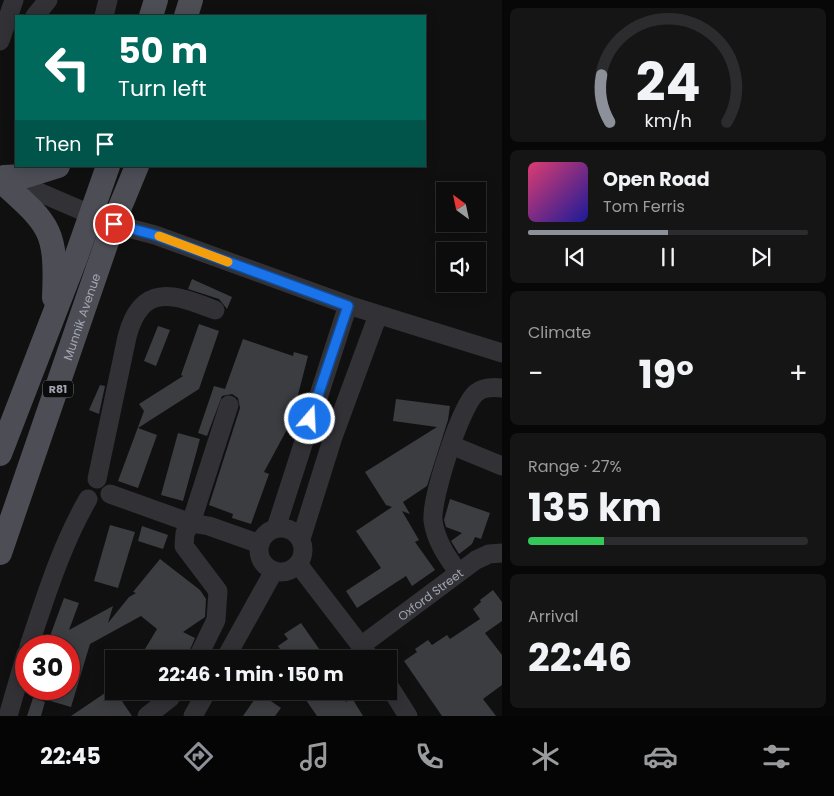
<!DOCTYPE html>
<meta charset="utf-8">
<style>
:root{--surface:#0c0c0d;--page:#151516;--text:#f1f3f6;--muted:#9a9b9d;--line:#2c2c2e;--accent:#8c9099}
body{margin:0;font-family:Poppins,sans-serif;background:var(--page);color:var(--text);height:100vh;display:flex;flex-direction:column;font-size:19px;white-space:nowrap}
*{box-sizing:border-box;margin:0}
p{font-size:16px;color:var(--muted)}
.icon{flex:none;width:28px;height:28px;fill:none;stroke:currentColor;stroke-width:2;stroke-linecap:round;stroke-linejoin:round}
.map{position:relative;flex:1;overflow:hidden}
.sheet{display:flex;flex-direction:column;gap:8px;padding:8px;background:#070707;width:332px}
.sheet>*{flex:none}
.top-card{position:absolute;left:15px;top:15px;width:411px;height:152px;border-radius:0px;box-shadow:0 2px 12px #0003,0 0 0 1px var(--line);background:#00695c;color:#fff;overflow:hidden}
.needle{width:32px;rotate:327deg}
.tools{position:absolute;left:436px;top:182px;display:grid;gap:10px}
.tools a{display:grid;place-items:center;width:50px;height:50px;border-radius:0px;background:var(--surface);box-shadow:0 2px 12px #0003,0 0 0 1px var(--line);font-size:25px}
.speed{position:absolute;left:15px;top:635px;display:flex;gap:10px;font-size:25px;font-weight:700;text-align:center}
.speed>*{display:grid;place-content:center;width:65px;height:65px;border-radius:50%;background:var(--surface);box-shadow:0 2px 12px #0003,0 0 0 1px var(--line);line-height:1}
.speed .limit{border:8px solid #d22;background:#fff;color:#111}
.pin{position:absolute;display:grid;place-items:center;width:42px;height:42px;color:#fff;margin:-21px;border:2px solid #fff;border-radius:50%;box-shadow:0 1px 5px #0007}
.me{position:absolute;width:55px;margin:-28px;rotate:19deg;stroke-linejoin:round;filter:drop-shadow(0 0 4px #0008)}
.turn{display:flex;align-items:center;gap:18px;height:105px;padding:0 20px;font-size:22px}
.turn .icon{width:65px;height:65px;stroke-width:2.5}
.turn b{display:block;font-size:35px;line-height:42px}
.then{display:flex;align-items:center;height:48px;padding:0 20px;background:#0003;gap:10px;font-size:19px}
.big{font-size:38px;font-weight:700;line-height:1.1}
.sheet .widget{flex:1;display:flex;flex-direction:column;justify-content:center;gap:8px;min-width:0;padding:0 18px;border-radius:8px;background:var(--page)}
.sheet .dial{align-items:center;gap:0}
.dial svg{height:130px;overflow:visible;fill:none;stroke:var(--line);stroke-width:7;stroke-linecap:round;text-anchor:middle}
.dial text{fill:var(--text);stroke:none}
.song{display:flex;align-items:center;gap:15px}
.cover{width:60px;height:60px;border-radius:8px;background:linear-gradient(135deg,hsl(340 70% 55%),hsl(240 70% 35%))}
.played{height:5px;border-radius:2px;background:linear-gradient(90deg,var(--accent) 50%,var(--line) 50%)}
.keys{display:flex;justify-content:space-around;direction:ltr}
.heat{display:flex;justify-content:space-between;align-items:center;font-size:28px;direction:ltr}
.charge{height:8px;border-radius:4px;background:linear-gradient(90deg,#34c759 27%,var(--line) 0)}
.trip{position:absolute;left:105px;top:650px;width:292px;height:50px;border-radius:0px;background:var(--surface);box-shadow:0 2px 12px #0003,0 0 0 1px var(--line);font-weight:700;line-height:50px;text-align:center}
.dock{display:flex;height:80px;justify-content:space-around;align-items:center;background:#050505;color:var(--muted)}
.dock .icon{width:35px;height:35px}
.dock .selected{color:var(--accent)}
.dock b{font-size:22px;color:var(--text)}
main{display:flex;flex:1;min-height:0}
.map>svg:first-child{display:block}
</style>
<main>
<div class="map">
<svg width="502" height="716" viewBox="0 0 502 716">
<rect width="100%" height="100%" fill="#101011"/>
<!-- building -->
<g fill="#3c3d41">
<path d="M192 279 232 297 227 309 219 299 188 289Z"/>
<path d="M199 324 219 331 199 389 138 428 157 435 138 488 118 481 144 411 139 404 183 376 181 375Z"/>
<path d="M158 326 170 330 156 366 144 361Z"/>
<path d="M243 339 293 356 294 352 308 356 291 422 264 472 269 474 251 524 232 518 233 514 209 505 240 408 238 398 232 394 222 396 207 436 198 433 214 386 225 389Z"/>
<path d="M100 385 105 386 99 414 89 410Z"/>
<path d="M396 399 450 406 448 420 427 486 403 502 410 514 402 511 419 540 415 542 435 570 412 586 406 576 357 608 346 591 381 568 356 531 392 507 386 505 365 472 437 427 393 421Z"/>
<path d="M178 433 200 439 183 501 161 495Z"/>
<path d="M450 499 490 513 481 539 475 537 472 544 459 554 451 541 462 533 446 527 444 520Z"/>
<path d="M110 525 135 532 118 588 94 581Z"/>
<path d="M142 526 168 535 163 549 138 541Z"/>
<path d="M160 559 200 590 206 599 205 617 183 632 195 638 186 659H139L157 629 141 616 90 644 71 707 47 700 50 689H69V646H63L64 641 50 636 64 598 79 603 69 630 113 606 108 623 129 597 136 593 133 592Z"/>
<path d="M493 590 502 602V621L485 633 502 655V685L483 699 496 716H442L404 661 417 652 415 649 428 640 432 645 447 635 450 639 480 619 473 609 481 602 480 600Z"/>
<path d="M301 623 322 653 314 659H266L280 649 278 646 288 639 284 634Z"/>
<path d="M108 691H115L132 716H71Z"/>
<path d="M305 691H339L346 702 352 698 363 716H317L306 700 309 698Z"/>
<path d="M259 693 281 708 275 716H243Z"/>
<path d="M33 698 45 702 41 716H27Z"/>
</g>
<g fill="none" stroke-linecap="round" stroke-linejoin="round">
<!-- minor -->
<g stroke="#313136" stroke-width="19">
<path d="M35 16 48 0"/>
<path d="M104 16 108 0"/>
<path d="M0 41 14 0"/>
<path d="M6 178 113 224 155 235 348 305 502 353"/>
<path d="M451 445 502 466"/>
<path d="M97 479 127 337C141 282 174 294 215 310"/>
<path d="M110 494 191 523 209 526 260 544"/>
<circle cx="281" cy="550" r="22"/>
<path d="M276 528 348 305"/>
<path d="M301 539 333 437 378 315"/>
<path d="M298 564 371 659"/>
<path d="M458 572C447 557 436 541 433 521 431 499 460 407 476 393 483 387 493 387 502 388"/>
<path id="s1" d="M362 645 476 560 489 554 502 553"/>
<path d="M29 646C46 596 61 546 88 499"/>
<path d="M197 659 216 620 218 591 184 546 185 533 191 523 229 405"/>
<path d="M225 659 274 571"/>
<path d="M389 686 408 716"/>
<path d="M8 716 26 654"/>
<path d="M147 716 170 698 174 691"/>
<path d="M193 716 207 691"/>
</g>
<!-- major -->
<g stroke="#4d4e55" stroke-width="24">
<path d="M151 16 156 0"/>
<path d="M186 16 191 0"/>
<path d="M4 177 26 176 58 166"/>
<path d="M0 180C50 225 57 229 54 298"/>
<path d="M0 454 75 260 108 166"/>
<path id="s2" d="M0 553 113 224 137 166"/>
</g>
</g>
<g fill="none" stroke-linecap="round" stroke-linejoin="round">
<!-- route casing -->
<g stroke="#114b97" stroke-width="12">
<path id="route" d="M114 224 155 235 348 306 310 419"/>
</g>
<!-- route -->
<use href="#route" stroke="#1a73e8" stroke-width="9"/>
<!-- slow -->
<path stroke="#f59e0b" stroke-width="9" d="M159 236 228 262"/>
</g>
<g text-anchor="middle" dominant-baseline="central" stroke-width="5" stroke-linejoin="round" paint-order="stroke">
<!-- shield labels -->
<rect fill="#0b0b0c" stroke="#747780" stroke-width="1" x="43" y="380.5" width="30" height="17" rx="4"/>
<g font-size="11" font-weight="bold" fill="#a1a5b1">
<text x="58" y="389">R81</text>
</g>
<!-- street labels -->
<g font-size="12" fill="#a1a5b1" stroke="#0b0b0c">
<text stroke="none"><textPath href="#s2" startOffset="250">Munnik Avenue</textPath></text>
<text stroke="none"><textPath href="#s1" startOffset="85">Oxford Street</textPath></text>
</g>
</g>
</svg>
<div class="tools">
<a><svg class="needle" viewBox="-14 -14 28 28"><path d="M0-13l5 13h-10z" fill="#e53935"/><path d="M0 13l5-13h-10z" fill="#9a9b9d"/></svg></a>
<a><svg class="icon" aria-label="sound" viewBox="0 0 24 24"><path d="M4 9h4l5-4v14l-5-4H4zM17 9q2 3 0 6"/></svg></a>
</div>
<div class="speed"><div class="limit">30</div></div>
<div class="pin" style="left:114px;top:224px;background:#d93025"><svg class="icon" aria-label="arrive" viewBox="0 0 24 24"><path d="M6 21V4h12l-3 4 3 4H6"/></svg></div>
<svg class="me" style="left:310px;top:419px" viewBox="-20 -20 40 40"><circle r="17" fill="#1a73e8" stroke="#fff" stroke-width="3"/><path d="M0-11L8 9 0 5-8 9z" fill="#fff"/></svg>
<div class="trip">22:46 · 1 min · 150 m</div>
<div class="top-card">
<div class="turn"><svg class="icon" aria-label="left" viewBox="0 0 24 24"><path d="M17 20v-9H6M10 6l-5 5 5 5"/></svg><div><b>50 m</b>Turn left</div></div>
<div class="then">Then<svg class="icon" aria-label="arrive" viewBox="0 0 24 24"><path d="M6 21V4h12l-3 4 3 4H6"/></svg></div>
</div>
</div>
<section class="sheet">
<div class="widget dial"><svg viewBox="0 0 100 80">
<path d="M14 69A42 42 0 1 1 86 69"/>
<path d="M14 69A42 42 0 0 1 9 40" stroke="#8c9099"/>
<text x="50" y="56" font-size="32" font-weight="700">24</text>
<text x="50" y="72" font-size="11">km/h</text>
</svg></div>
<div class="widget">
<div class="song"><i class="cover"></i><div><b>Open Road</b><p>Tom Ferris</p></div></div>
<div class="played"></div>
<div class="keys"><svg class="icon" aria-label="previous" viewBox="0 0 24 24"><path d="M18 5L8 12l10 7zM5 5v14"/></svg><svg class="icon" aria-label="pause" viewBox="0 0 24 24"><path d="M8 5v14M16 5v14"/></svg><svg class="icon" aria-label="next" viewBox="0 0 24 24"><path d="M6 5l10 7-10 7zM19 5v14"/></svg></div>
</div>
<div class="widget"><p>Climate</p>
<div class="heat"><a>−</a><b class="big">19°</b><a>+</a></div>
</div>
<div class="widget"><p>Range · 27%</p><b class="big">135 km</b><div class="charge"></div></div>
<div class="widget"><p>Arrival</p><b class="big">22:46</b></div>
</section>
</main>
<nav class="dock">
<b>22:45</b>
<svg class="icon selected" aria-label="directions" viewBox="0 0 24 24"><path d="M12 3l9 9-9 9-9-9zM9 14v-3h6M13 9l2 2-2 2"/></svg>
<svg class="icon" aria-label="music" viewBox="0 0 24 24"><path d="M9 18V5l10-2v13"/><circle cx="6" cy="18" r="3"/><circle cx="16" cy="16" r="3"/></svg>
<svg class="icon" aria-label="phone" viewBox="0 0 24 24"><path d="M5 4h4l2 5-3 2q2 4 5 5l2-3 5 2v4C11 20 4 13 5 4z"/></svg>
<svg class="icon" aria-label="climate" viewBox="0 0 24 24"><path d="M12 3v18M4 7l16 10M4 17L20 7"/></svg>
<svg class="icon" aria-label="car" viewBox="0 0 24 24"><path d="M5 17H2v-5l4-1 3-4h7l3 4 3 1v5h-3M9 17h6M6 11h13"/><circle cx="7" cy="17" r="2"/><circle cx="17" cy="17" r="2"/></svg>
<svg class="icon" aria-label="filters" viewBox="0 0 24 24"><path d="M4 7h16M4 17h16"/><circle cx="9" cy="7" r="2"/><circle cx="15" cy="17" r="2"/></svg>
</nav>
